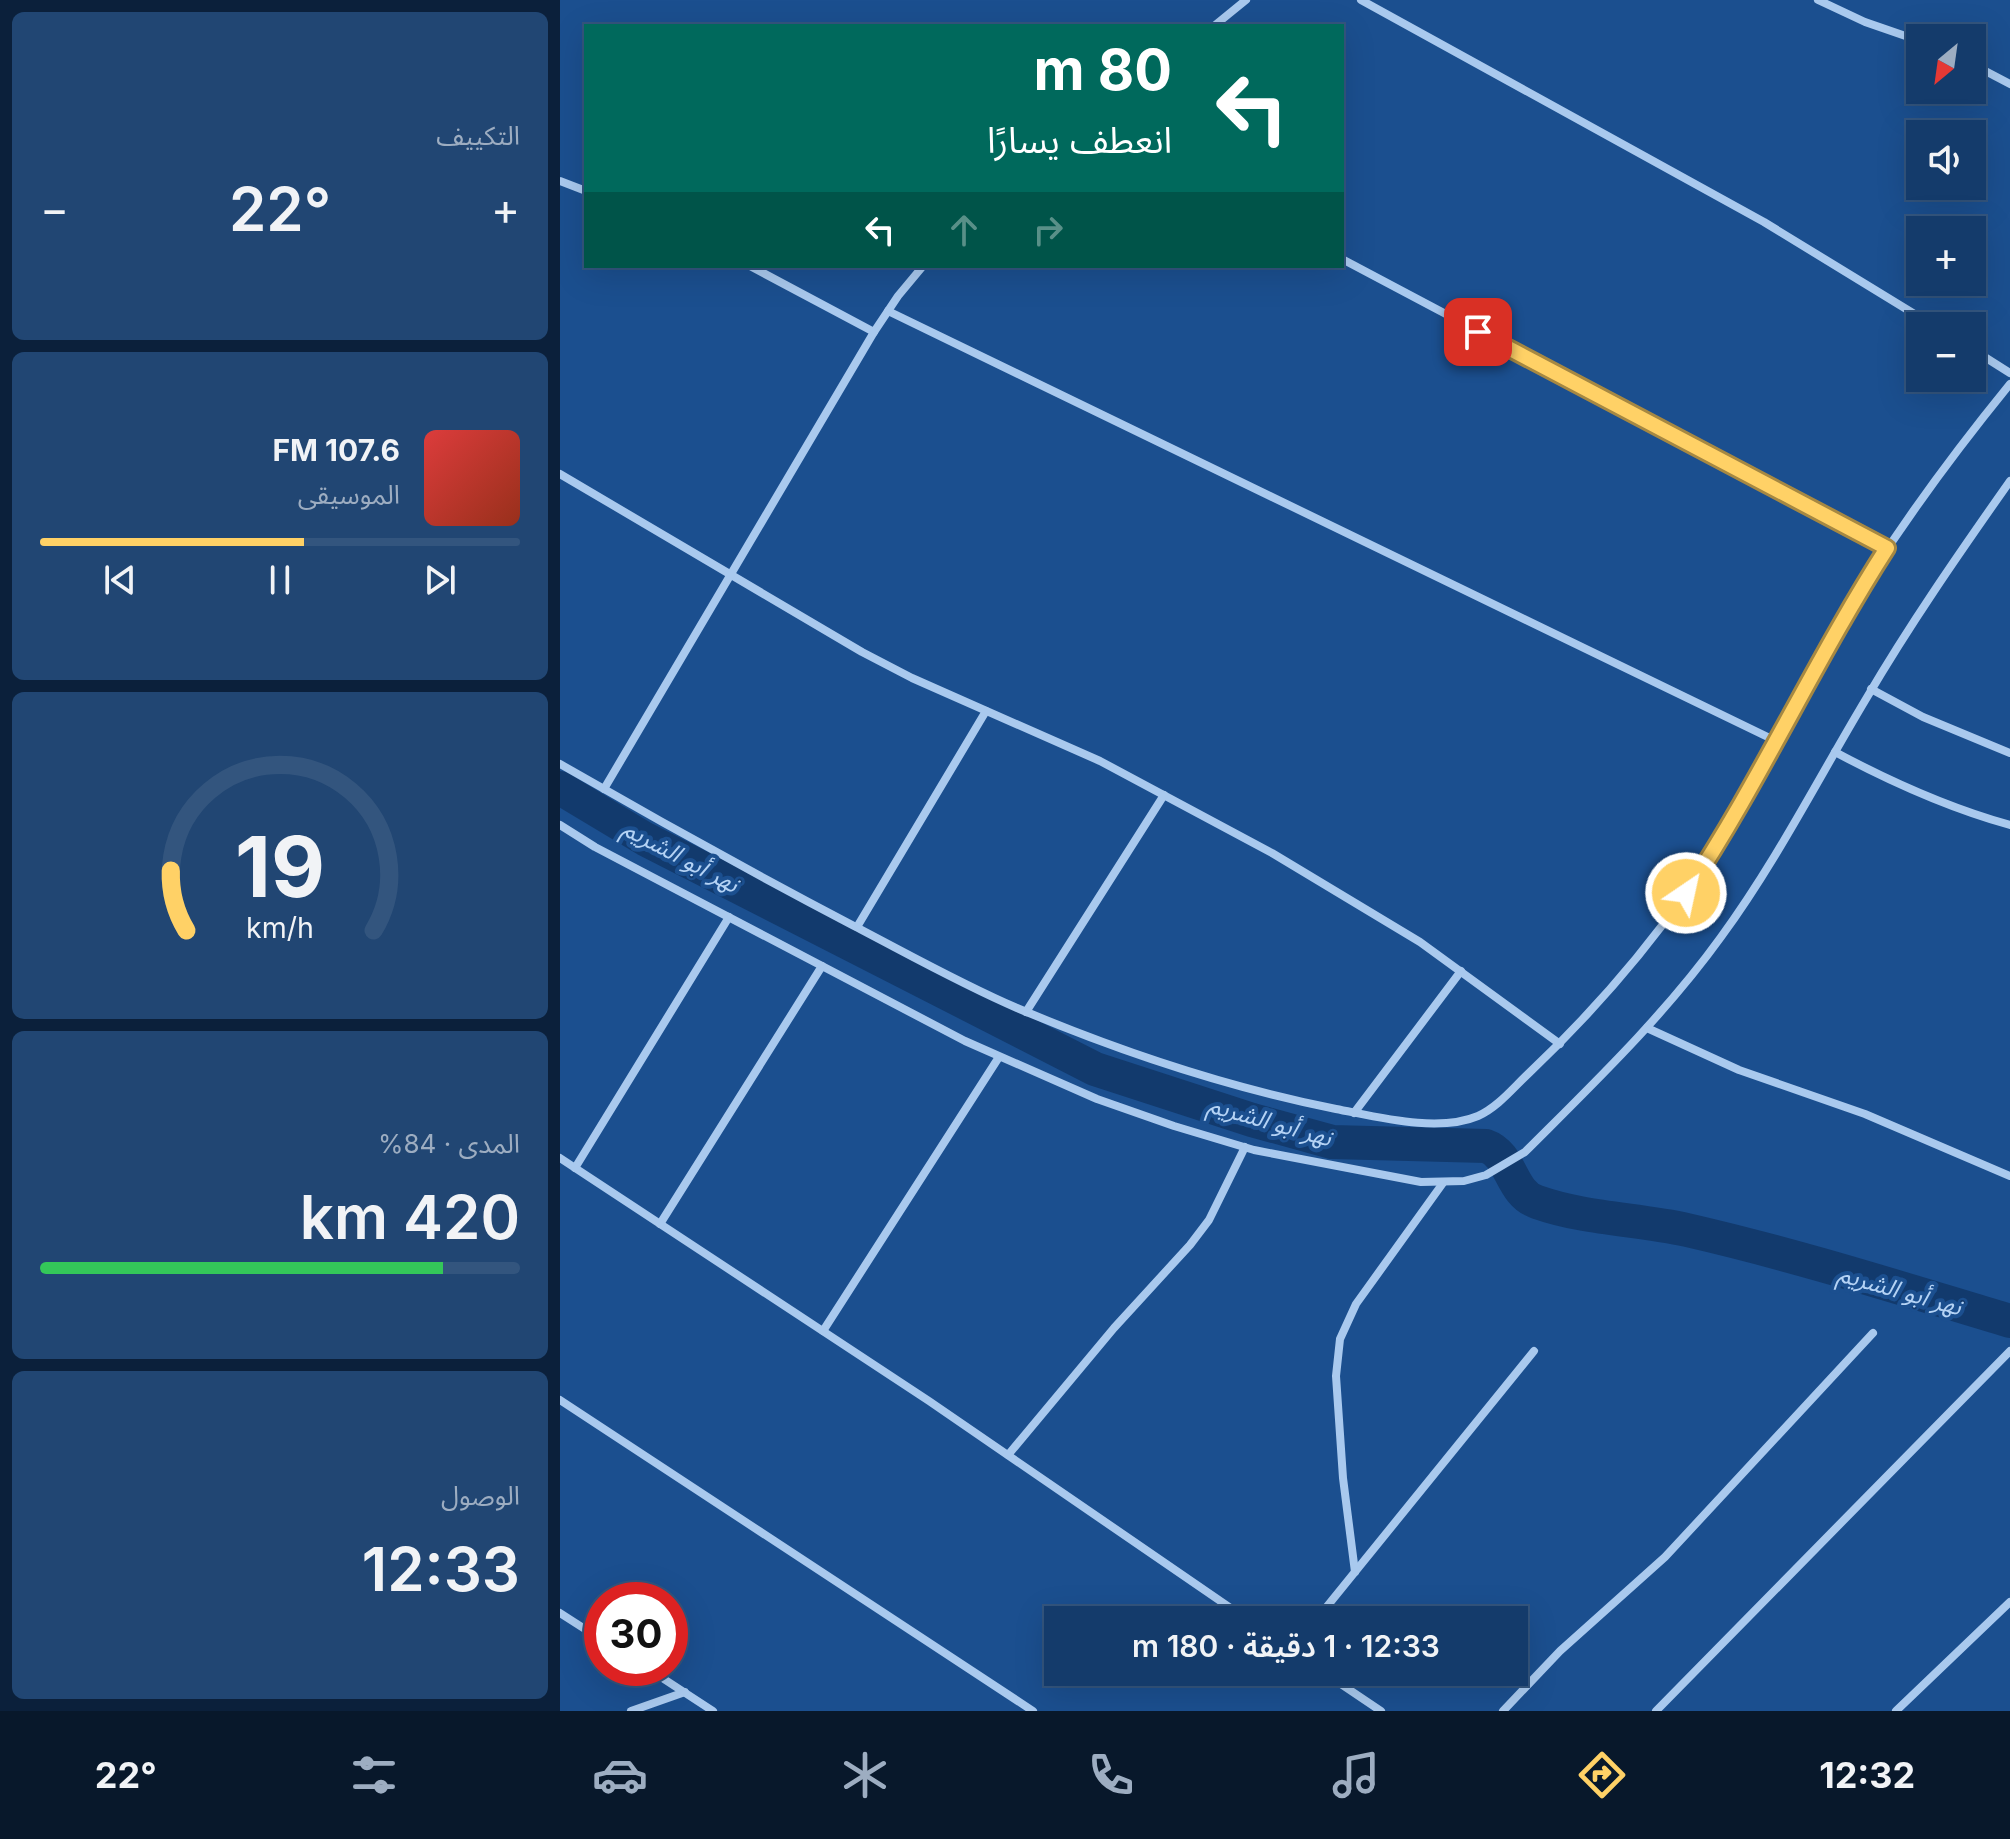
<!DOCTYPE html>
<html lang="ar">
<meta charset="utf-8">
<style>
:root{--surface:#143b6b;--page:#214673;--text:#f1f3f6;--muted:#9dadc1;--line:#33557e;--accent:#ffd166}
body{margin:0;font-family:Inter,"Noto Sans Arabic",sans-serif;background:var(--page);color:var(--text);direction:rtl;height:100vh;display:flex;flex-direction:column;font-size:30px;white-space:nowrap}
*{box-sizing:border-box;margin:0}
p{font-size:26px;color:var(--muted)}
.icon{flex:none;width:44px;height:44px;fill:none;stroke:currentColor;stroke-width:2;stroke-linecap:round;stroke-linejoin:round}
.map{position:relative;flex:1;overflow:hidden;direction:ltr}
.sheet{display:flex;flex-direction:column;gap:12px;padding:12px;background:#0b203b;width:560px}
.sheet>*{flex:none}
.guide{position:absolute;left:24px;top:24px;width:760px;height:244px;border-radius:0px;box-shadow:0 8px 32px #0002,0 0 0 2px var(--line);direction:rtl;background:#00695c;color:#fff;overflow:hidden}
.needle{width:52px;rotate:209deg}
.controls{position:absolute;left:1346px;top:24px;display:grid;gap:16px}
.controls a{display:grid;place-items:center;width:80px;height:80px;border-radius:0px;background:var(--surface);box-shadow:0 8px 32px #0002,0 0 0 2px var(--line);font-size:40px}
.speed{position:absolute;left:24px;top:1582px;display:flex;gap:16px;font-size:40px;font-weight:700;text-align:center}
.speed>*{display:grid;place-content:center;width:104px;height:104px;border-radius:50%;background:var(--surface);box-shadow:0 8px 32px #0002,0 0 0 2px var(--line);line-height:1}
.speed .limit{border:12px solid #d22;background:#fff;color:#111}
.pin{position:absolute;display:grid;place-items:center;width:68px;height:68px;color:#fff;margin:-34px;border-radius:16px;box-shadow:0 4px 12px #0006}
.me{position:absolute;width:88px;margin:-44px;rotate:34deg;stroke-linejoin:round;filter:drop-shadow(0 0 6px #0008)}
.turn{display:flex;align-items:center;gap:28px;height:168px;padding:0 40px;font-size:36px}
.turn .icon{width:104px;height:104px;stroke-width:2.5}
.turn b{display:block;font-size:56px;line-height:68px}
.lanes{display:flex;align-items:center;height:76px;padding:0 40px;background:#0003;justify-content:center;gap:40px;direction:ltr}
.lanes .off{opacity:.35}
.big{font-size:60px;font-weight:600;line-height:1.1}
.sheet .card{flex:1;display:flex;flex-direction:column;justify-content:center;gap:12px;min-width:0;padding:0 28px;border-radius:12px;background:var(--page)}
.sheet .dial{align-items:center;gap:0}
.dial svg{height:208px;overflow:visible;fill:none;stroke:var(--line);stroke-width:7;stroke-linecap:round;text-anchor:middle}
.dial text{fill:var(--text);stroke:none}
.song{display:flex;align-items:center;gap:24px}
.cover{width:96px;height:96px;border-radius:12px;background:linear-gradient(135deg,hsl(0 70% 55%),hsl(10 70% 35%))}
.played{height:8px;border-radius:4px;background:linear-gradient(90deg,var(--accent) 55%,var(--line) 55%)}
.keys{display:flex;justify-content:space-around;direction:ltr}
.heat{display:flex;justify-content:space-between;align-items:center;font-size:44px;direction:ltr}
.charge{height:12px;border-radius:6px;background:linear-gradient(90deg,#34c759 84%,var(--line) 0)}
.trip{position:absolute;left:484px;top:1606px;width:484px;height:80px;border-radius:0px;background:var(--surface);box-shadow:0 8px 32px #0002,0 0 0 2px var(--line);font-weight:600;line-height:80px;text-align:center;direction:rtl}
.menu{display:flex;height:128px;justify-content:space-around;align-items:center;background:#08182b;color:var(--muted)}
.menu .icon{width:56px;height:56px}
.menu .current{color:var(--accent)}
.menu b{font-size:36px;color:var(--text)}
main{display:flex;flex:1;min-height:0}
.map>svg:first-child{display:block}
</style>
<main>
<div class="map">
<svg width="1450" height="1711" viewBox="0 0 1450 1711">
<rect width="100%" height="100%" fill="#1b4f8f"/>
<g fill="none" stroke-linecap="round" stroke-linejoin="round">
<!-- canal -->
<path stroke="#123a6d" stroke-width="34" d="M0 788 85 839 535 1069 692 1120 772 1142 926 1146C952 1155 950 1193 977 1202 1025 1219 1078 1219 1127 1230 1236 1255 1343 1289 1450 1321"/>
<!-- minor -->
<g stroke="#a9c9ee" stroke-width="8">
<path d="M801 0 1204 222 1374 326"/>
<path d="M1258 0 1305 22 1360 41"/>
<path d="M654 26 686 0"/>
<path d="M1412 64 1450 84"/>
<path d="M0 181 26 191"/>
<path d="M782 259 1327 548"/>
<path d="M190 266 314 332"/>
<path d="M328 311 1216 741"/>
<path d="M1412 349 1450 373"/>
<path d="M0 474 302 652 352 678 540 761 712 853 860 942 1000 1044"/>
<path d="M1311 689 1363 717 1450 753"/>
<path d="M1275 752C1331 782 1389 808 1450 825"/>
<path d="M0 764C97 820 195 874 294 926 348 954 401 984 457 1008 561 1052 666 1087 776 1109 818 1117 878 1133 918 1116 938 1107 953 1088 969 1073 1027 1018 1080 958 1126 893 1178 819 1215 738 1259 659 1314 562 1379 471 1450 384"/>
<path d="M44 789 314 332 338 296 363 266"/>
<path d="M0 825 35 847 405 1041 537 1099 614 1126 694 1150 861 1182 904 1181 926 1175 965 1152C1034 1083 1104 1016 1161 937 1216 862 1258 779 1306 699 1350 624 1400 552 1450 481"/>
<path d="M297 927 426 711"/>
<path d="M466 1012 604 795"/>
<path d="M1087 1028 1179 1070 1305 1114 1450 1176"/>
<path d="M794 1113 901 971"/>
<path d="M0 1158 369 1401 688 1620"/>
<path d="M15 1168 169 917"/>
<path d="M100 1224 262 966"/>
<path d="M263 1331 439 1057"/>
<path d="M0 1400 473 1711"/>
<path d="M448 1455 554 1328 630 1245 649 1220 685 1147"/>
<path d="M795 1572 783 1478 776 1376 780 1339 796 1304 883 1183"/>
<path d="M0 1613 42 1640"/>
<path d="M756 1620 974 1351"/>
<path d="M87 1668 153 1711"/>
<path d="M763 1672 821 1711"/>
<path d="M71 1711 125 1692"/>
<path d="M943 1711 1000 1651 1105 1557 1313 1333"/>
<path d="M1096 1711 1450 1351"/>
<path d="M1336 1711 1450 1602"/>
</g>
</g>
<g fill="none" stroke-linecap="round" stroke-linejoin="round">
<!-- route casing -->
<g stroke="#a68842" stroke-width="20">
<path id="route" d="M918 332 1327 548C1255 660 1200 782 1126 893"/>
</g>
<!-- route -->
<use href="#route" stroke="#ffd166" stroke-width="14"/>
</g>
<g text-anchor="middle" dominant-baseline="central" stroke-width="8" stroke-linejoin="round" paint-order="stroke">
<!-- water labels -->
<g font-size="24" font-style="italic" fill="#b5d3f5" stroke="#1b4f8f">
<text transform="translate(121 856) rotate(28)">نهر أبو الشريم</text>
<text transform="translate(710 1121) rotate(16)">نهر أبو الشريم</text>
<text transform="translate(1340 1290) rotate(16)">نهر أبو الشريم</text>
</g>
</g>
</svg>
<div class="controls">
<a><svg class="needle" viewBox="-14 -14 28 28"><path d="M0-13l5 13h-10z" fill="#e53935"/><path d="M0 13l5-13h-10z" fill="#9dadc1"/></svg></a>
<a><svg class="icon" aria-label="sound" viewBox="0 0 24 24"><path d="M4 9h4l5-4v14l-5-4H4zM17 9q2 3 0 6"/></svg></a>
<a>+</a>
<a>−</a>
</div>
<div class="speed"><div class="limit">30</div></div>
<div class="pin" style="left:918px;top:332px;background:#d93025"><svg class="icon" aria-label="arrive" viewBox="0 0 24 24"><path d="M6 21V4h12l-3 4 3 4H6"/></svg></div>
<svg class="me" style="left:1126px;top:893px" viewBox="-20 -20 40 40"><circle r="17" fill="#ffd166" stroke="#fff" stroke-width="3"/><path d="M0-11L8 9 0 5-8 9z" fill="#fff"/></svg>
<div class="trip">12:33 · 1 دقيقة · 180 m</div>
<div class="guide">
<div class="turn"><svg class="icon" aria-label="left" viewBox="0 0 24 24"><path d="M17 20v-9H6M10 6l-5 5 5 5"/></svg><div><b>80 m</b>انعطف يسارًا</div></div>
<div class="lanes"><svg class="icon" aria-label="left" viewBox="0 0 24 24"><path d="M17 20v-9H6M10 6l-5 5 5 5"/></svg><svg class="icon off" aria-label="ahead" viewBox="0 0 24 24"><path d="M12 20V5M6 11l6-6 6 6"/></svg><svg class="icon off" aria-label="right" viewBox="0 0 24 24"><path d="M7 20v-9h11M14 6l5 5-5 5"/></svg></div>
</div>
</div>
<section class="sheet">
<div class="card"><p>التكييف</p>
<div class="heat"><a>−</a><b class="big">22°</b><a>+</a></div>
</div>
<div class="card">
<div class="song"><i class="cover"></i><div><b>107.6 FM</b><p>الموسيقى</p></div></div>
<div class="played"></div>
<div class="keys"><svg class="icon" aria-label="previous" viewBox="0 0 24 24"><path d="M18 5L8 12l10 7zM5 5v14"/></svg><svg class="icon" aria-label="pause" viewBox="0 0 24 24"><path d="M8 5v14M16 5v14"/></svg><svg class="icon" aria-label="next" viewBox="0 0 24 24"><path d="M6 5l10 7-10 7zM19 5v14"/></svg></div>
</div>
<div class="card dial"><svg viewBox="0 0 100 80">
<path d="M14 69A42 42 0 1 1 86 69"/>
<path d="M14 69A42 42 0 0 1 8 46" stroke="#ffd166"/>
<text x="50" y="56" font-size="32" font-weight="700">19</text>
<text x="50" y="72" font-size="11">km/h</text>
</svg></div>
<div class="card"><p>المدى · 84%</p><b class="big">420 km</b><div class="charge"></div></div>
<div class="card"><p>الوصول</p><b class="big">12:33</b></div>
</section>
</main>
<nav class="menu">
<b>12:32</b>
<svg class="icon current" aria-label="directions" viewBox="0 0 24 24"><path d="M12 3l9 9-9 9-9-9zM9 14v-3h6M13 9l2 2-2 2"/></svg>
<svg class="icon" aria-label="music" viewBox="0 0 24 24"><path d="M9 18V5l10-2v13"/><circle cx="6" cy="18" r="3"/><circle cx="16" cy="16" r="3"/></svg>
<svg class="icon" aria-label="phone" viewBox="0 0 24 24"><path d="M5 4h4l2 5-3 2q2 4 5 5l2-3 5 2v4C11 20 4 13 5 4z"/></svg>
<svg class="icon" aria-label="climate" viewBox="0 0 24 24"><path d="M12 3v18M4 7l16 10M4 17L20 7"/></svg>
<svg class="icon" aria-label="car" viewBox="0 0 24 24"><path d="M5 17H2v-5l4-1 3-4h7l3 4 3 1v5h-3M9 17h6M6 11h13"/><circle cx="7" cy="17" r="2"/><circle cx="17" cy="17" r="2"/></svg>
<svg class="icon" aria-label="filters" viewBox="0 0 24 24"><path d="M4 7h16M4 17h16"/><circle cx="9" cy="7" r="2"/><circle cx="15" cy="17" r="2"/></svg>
<b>22°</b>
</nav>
